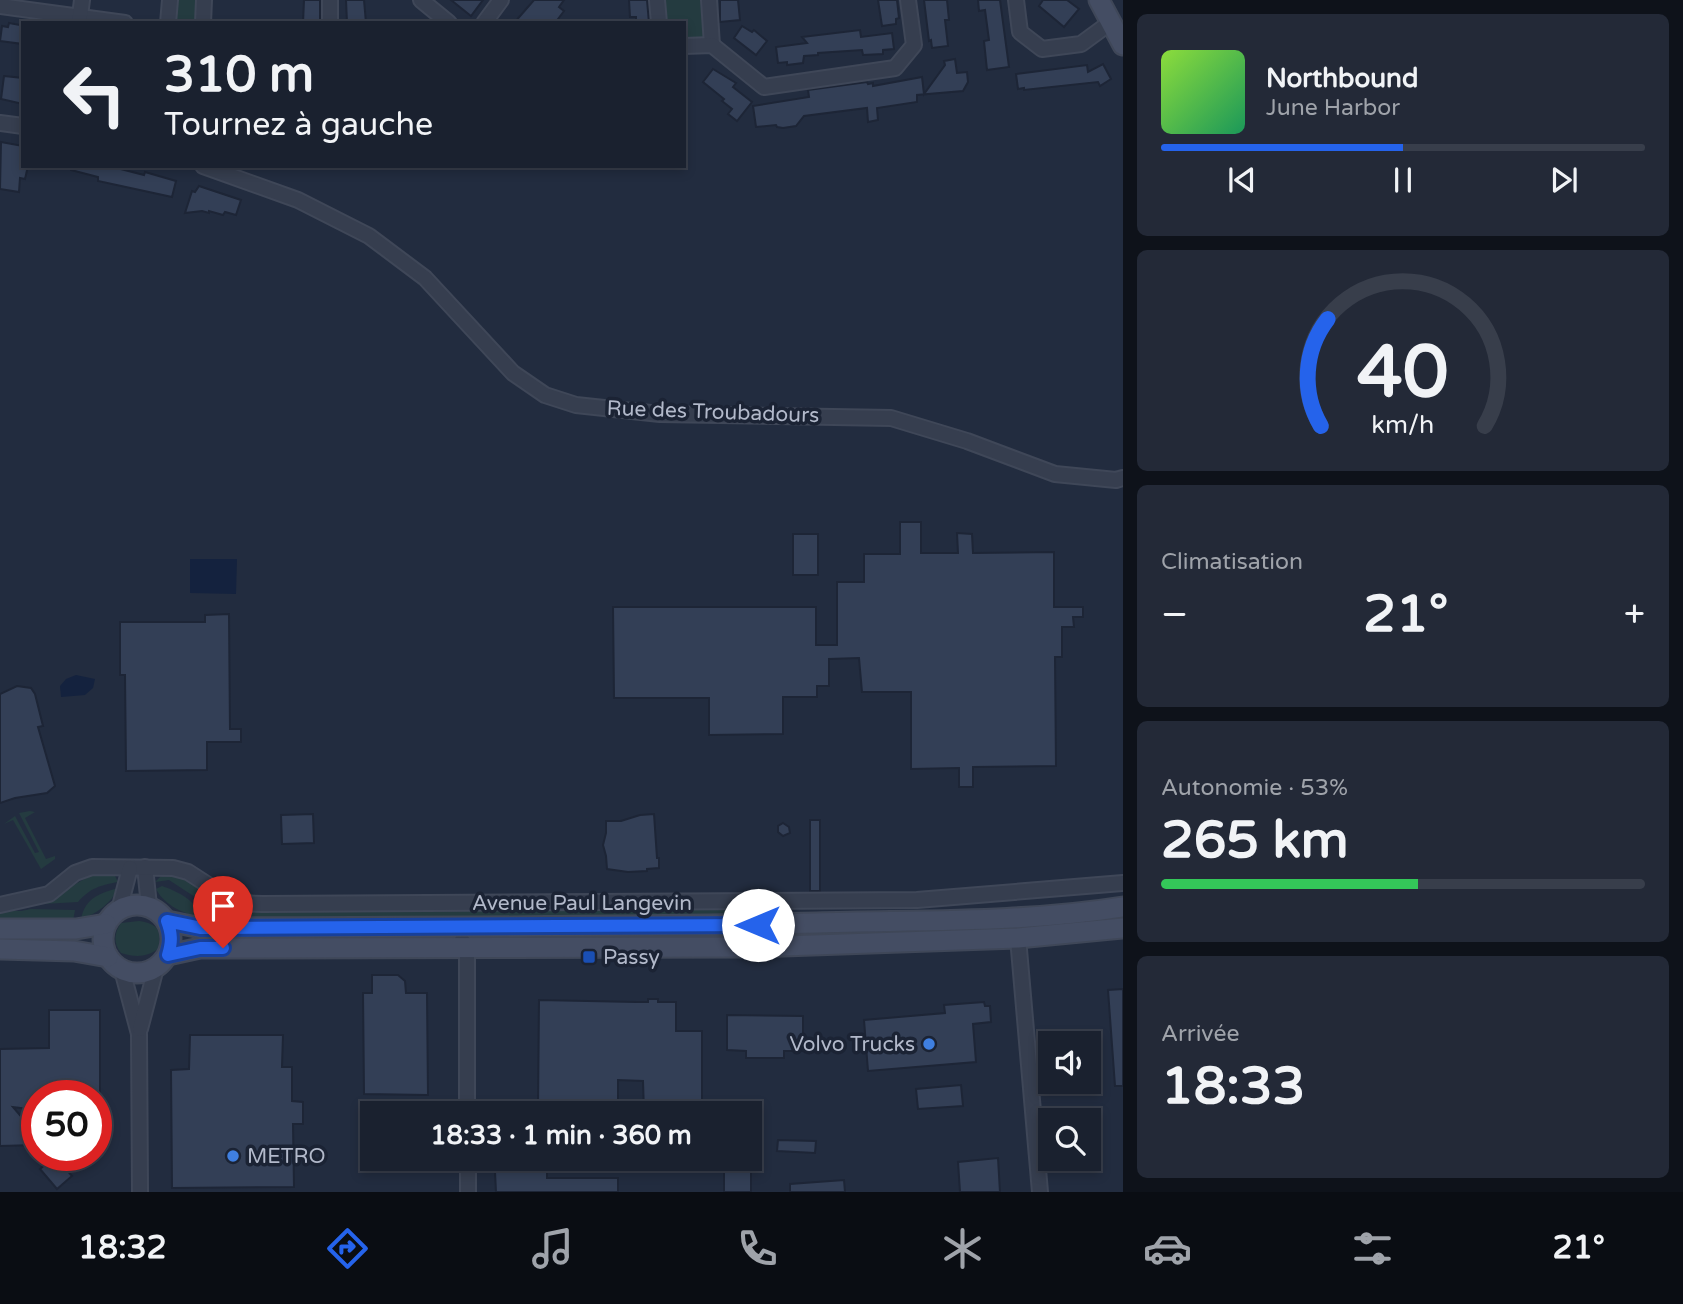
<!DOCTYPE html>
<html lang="fr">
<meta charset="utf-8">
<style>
:root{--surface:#1a212f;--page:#232937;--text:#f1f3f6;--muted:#9fa3aa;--line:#383e4b;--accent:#2563eb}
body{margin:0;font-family:"Varela Round",sans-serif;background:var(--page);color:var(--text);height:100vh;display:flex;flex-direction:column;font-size:26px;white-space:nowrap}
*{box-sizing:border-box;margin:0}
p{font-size:23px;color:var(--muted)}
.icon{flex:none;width:38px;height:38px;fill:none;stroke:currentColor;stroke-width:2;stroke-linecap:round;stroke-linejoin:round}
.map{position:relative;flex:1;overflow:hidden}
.panel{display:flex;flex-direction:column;gap:14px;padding:14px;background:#0e121a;width:560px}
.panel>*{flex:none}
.banner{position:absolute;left:21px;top:21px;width:665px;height:147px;border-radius:0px;box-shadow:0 4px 10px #0003,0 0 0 2px var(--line);background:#1a212f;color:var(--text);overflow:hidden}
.buttons{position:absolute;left:1038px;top:1031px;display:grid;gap:14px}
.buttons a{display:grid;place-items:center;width:63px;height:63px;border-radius:0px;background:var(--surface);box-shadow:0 4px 10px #0003,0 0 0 2px var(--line);font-size:35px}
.speed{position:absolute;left:21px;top:1080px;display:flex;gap:14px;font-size:35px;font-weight:700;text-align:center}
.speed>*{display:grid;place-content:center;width:91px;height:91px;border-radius:50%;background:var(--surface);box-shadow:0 4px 10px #0003,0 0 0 2px var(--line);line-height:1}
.speed .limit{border:10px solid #d22;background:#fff;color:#111}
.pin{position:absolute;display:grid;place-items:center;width:60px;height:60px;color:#fff;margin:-72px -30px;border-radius:50% 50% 50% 0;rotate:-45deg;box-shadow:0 0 7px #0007}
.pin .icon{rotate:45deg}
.me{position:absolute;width:77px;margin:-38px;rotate:270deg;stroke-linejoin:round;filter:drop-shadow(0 0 5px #0008)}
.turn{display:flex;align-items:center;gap:24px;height:147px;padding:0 28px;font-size:32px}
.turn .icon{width:91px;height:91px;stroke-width:2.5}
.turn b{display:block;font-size:49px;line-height:60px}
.big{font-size:52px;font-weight:800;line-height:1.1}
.panel .card{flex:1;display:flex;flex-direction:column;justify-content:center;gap:10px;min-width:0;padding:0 24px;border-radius:10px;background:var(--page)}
.panel .dial{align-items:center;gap:0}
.dial svg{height:182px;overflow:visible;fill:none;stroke:var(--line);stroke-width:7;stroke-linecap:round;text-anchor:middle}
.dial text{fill:var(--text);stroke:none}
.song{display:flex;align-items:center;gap:21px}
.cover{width:84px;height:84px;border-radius:10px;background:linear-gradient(135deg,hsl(90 70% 55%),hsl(150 70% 35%))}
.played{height:7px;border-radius:4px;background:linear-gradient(90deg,var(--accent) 50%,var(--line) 50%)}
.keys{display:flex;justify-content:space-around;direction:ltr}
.heat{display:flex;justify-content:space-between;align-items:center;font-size:38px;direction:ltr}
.charge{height:10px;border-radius:5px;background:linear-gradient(90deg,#34c759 53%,var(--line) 0)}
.trip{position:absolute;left:360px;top:1101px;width:402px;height:70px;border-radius:0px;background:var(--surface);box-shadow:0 4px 10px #0003,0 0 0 2px var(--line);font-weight:800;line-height:70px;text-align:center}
.tab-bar{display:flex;height:112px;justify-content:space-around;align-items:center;background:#0a0d13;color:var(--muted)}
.tab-bar .icon{width:49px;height:49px}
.tab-bar .on{color:var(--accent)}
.tab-bar b{font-size:32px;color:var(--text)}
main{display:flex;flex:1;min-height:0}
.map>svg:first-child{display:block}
</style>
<main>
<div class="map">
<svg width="1123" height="1192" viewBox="0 0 1123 1192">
<rect width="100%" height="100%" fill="#222c3f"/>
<!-- green -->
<g fill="#243b40">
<path d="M174 0H198L196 22 177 23 174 20Z"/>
<path d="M657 0H709L712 45 684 47V23H659Z"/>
<path d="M30 811 35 812 25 818 46 859 55 856V859L41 869 13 820 4 824 15 816 35 853 39 852 19 813Z"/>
<path d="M98 874 115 876 118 882C101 885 90 888 78 902L43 904C62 895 78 879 98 874Z"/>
<path d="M168 874 184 877 206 892 198 899 169 880 155 882 161 876Z"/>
<path d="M227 879 255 896 238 894 221 884Z"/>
<path d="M162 886C176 891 199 901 199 918 182 912 165 906 156 889Z"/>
<path d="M118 888C112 903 96 914 81 919 85 898 100 893 118 888Z"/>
<path d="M213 896 736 908 739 912V916L206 920V905Z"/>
<path d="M31 909 75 910 73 921 0 923V911H21Z"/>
<path d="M139 921C158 924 162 930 158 949 145 958 135 957 121 953 113 943 114 933 121 923Z"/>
</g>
<!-- water -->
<g fill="#14223e">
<path d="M190 559H237L236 594 190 593Z"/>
<path d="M76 675 95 679 93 688 85 695 61 697 60 686 66 679Z"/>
</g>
<!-- building -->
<g fill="#333f56" stroke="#1d2536" stroke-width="2">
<path d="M304 0H320V23H303Z"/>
<path d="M346 0H364L366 23H347Z"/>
<path d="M451 0H483L471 16Z"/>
<path d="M534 0H564L559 7 564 11 555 23H514Z"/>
<path d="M629 0H647L649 23H636V17H630Z"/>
<path d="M720 0H738L740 20 720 22Z"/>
<path d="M878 0H897L899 18 896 19V24L882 26Z"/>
<path d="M924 0H947L949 20H945L948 46 932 48 931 40 929 41Z"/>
<path d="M978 0H1000L1009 67 987 70 984 41 989 40 985 10 979 11Z"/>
<path d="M1043 0H1067L1079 9 1064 27 1039 6Z"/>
<path d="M9 23 20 25V27L23 28V44L0 41 2 26 8 27Z"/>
<path d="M742 26 752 32 754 30 767 41 756 55 734 38Z"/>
<path d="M860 30 861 37 892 33 894 49 883 50V54L863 55 862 50 818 53V55L804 56 803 63 787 65V62L778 63 776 47 807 43 802 37Z"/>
<path d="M955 59 957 73 967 72 968 82 963 91 917 95V102L877 108 878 120 868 122 867 108 804 116 796 126 783 128 777 127 776 125 756 127 753 106 809 97 808 90 867 82 868 84 873 83V86L922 77 924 94 945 65 944 61Z"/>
<path d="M1103 64 1111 79 1100 86 1098 82 1024 90V88L1018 89 1016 74 1087 65 1088 72Z"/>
<path d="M713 69 736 83 733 87 752 102 737 121 728 114 732 109 722 101 724 99 703 82Z"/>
<path d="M4 76 23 78V104L1 99Z"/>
<path d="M1 142 23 146V166H28L25 179 20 178 19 192 0 189Z"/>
<path d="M71 166H109L144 175 145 172 176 181 172 197 98 181V177L71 170Z"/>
<path d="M199 186 241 200 236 215 225 212 223 215 209 211V213L202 211 185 213 192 191 195 192Z"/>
<path d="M900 522H921V553H958L957 533 972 534 973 553 1054 552V607H1083V617H1073L1074 627H1062V657H1055L1056 766 973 767V787H959V768L911 769V692H862L859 658 829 659V686H817V697H783V734L709 735V698H614L613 607H816V645H837V582H864V554H900Z"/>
<rect x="793" y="534" width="25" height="41"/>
<path d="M229 614 230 729H241V742H207V770L126 771 125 675H120V622H205V615Z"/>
<path d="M17 686 31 688 35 694 43 726 38 727 55 786 47 793 15 798 0 803V694Z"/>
<path d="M313 814 314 843 282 844 281 815Z"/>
<path d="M654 814 657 858H659V868L647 869V871L628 872 607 869 606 856 603 845 606 833V821H621L640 815Z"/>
<rect x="810" y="820" width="10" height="71"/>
<path d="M783 823 789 827 790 833 783 836 778 832V826Z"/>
<path d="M372 975H398L405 981 406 993H427L428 1095 364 1094 363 993H372Z"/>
<path d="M1123 989V1086H1115L1108 990Z"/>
<path d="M648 999H658V1002H676V1031H702V1113H644L643 1081 618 1080V1110L538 1109 539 1000 636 1002H648Z"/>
<path d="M984 1002 985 1006H990L991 1022 973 1024 976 1062 868 1071 864 1020 945 1013 944 1005Z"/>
<path d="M49 1010H100V1096H37V1110L13 1107 37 1135V1145L0 1146V1049L49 1048Z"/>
<path d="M727 1015 803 1016V1051H784V1058H746V1051L727 1050Z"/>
<path d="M190 1035H283L282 1067H292V1101L303 1102V1124H293L294 1187 172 1188 171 1070 189 1069Z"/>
<path d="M961 1085 963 1106 918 1109 916 1089Z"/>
<path d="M778 1140 816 1141 815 1153 777 1151Z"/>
<path d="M55 1156 72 1176 57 1189 40 1169Z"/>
<path d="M998 1158 1000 1192H960L958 1162Z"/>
<rect x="724" y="1168" width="27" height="24"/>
<path d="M495 1172H547V1178H618V1192H496Z"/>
<path d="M844 1180 845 1192H790V1184Z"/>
</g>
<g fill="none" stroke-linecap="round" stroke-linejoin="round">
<!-- street casing -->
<g stroke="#3f4758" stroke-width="18">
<g id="street">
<path d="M421 0 449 23"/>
<path d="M657 0 659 23"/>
<path d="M709 0 712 45"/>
<path d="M1016 0 1020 32 1042 49 1081 44 1111 22"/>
<path d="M0 6 125 23"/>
<path d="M79 23 82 0"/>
<path d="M168 23 170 0"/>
<path d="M203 23 204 0"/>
<path d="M330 23V0"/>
<path d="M484 23 501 0"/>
<path d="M684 46 712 45 764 87 895 68 914 45 908 0"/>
<path d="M0 123 23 126"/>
<path d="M203 166 298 200 369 236 425 278 513 373 545 395 576 405 660 414 891 418 967 441 1055 474 1116 480 1123 478"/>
<path d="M145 867 149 906"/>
<path d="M0 905 49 894 75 873 92 867 173 868 188 872 236 903 263 904 917 900 1123 883"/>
<path d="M119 910 130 868"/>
<path d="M1018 938 1040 1192"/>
<path d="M462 940 467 949V1113"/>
<path d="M122 970 139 1034 140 1192"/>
<path d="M140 1029 156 968"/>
<path d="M468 1158V1192"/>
</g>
</g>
<!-- secondary casing -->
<g stroke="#3f4758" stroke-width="23">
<g id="secondary">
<path d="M1099 0 1123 45"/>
<circle cx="137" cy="939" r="34"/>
<path d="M167 921 201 928C406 927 611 928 816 923 918 920 1022 923 1123 907"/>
<path d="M0 929H76L106 924"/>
<path d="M0 949 74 951 108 957"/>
<path d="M168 955 200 948 758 947 1018 938 1123 928"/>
</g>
</g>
<!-- street -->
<use href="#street" stroke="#363e4f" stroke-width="14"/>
<!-- secondary -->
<use href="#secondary" stroke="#444d63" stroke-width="19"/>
</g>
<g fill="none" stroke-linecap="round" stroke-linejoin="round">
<!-- route casing -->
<g stroke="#184099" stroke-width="18">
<path id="route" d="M223 948H200L168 955C172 942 172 934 167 921L201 928 758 925"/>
</g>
<!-- route -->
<use href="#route" stroke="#2563eb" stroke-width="12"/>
</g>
<!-- markers -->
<rect fill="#1a4fb4" stroke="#1b2334" stroke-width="2.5" x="582" y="950" width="14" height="14" rx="3.5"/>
<g fill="#3f7fe0" stroke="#1b2334" stroke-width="2.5">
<circle cx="929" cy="1044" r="7"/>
<circle cx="233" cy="1156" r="7"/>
</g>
<g text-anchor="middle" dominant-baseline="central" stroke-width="7" stroke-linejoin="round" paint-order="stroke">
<!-- street labels -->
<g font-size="21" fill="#b2b9ca" stroke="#1b2334">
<text transform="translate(713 412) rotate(2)">Rue des Troubadours</text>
<text x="582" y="903">Avenue Paul Langevin</text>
</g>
<!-- poi labels -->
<g font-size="21" fill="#b2b9ca" stroke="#1b2334" text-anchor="start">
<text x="603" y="957">Passy</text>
<text x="915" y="1044" text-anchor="end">Volvo Trucks</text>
<text x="247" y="1156">METRO</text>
</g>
</g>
</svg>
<div class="buttons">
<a><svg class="icon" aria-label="sound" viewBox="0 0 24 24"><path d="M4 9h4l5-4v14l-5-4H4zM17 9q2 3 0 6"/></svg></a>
<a><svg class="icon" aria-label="search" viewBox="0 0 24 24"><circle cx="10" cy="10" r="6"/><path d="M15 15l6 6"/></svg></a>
</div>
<div class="speed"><div class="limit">50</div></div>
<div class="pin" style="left:223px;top:948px;background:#d93025"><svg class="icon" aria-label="arrive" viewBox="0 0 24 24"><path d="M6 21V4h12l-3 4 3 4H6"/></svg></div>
<svg class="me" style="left:758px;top:925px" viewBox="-20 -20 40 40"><circle r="19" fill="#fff"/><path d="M0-13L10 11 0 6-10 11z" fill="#2563eb"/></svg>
<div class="trip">18:33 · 1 min · 360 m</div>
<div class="banner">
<div class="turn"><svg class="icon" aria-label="left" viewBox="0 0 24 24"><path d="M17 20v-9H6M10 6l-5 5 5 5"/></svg><div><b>310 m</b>Tournez à gauche</div></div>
</div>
</div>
<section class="panel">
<div class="card">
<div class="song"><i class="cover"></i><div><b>Northbound</b><p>June Harbor</p></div></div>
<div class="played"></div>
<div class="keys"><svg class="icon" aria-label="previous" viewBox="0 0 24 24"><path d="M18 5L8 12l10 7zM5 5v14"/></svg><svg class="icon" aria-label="pause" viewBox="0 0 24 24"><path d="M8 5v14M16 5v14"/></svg><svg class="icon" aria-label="next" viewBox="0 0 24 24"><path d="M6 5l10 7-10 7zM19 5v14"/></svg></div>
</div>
<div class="card dial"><svg viewBox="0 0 100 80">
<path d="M14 69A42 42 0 1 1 86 69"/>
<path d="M14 69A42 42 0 0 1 17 22" stroke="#2563eb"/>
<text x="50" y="56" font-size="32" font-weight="700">40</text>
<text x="50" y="72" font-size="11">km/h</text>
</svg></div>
<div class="card"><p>Climatisation</p>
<div class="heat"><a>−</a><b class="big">21°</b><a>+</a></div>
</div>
<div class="card"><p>Autonomie · 53%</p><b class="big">265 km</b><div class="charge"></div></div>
<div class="card"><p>Arrivée</p><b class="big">18:33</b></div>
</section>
</main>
<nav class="tab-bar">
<b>18:32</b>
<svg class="icon on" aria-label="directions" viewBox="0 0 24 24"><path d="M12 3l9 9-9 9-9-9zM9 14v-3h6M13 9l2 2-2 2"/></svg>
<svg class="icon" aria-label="music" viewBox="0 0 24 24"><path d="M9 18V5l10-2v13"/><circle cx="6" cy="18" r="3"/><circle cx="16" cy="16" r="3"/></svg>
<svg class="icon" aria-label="phone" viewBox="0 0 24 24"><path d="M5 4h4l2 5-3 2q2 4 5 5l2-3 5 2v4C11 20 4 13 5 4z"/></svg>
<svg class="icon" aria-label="climate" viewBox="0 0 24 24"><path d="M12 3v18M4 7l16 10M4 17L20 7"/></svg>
<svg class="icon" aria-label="car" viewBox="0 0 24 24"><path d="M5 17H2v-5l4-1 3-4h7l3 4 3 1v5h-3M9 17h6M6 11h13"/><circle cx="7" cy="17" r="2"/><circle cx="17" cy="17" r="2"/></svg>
<svg class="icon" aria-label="filters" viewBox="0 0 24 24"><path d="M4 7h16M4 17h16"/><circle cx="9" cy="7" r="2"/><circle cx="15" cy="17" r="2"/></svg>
<b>21°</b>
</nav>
